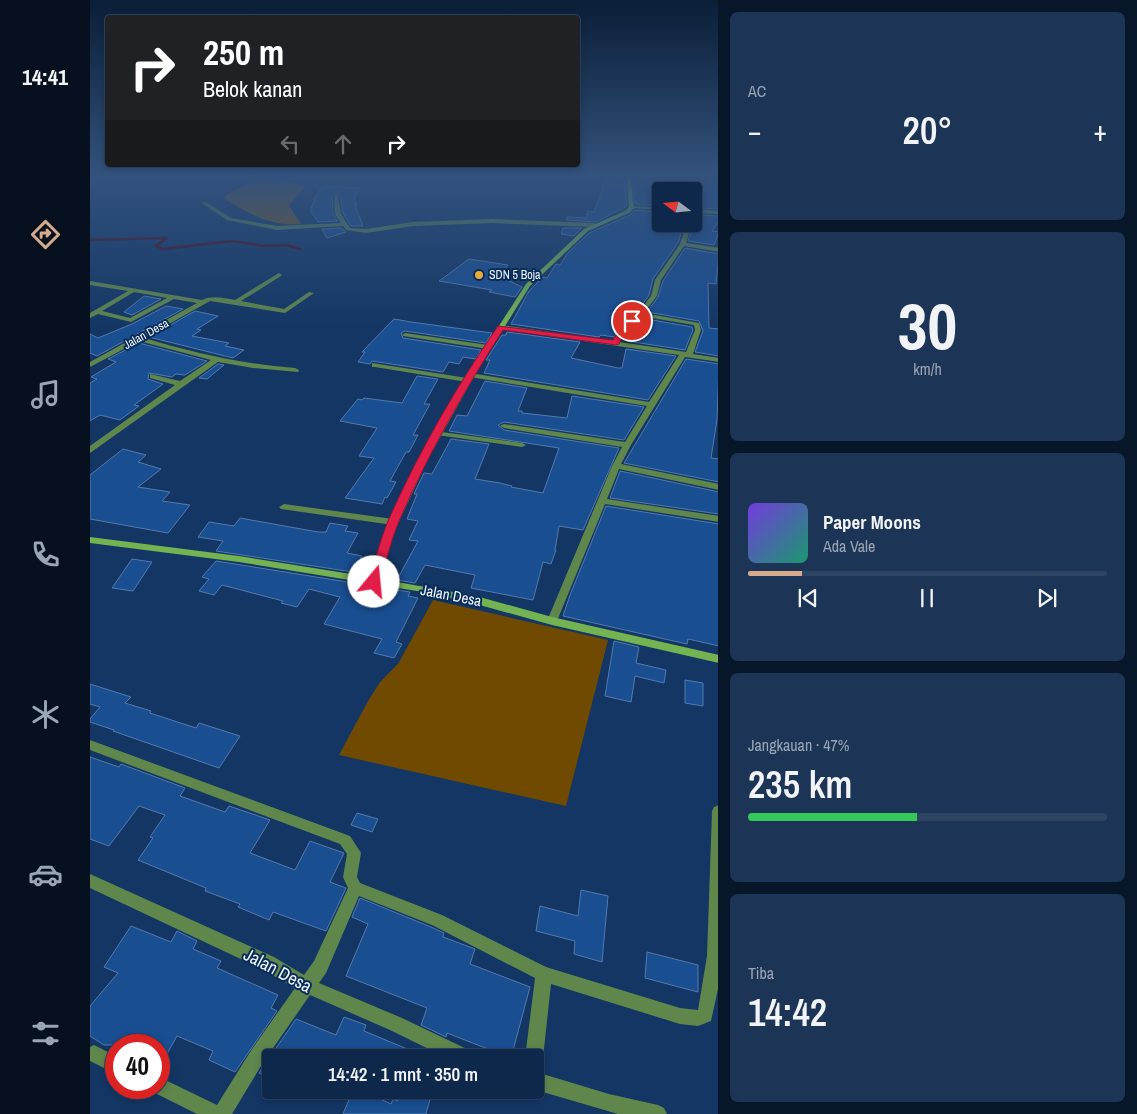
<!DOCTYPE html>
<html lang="id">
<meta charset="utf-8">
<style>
:root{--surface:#0e284b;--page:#1c3455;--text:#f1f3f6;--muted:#9ba6b5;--line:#2e4463;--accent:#d6ab8b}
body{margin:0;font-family:"Archivo Narrow",sans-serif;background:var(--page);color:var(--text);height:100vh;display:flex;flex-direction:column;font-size:19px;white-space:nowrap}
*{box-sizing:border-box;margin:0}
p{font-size:16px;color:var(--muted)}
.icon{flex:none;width:28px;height:28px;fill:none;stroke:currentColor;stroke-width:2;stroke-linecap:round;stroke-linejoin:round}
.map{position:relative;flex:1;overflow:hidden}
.panel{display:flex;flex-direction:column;gap:12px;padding:12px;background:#081629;width:419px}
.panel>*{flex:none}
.hud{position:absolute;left:15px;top:15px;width:475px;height:152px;border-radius:5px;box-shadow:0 2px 8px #0003,0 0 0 1px var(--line);background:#202124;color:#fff;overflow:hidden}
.needle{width:32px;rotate:286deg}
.tools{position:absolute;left:562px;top:182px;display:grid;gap:10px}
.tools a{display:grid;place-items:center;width:50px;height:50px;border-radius:5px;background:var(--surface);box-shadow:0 2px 8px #0003,0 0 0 1px var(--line);font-size:25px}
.speed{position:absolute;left:15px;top:1034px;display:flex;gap:10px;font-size:25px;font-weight:700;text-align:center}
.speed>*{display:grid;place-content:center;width:65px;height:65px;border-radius:50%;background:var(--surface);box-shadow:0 2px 8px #0003,0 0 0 1px var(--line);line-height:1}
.speed .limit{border:8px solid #d22;background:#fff;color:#111}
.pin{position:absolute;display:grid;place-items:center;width:42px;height:42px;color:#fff;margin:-21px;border:2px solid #fff;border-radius:50%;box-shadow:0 1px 5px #0007}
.me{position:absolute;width:55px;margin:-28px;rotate:17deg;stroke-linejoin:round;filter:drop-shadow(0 0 4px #0008)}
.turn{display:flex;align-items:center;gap:18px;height:105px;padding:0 15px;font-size:22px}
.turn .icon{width:65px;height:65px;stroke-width:2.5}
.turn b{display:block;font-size:35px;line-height:42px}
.lanes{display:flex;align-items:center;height:48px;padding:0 15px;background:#0003;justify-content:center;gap:25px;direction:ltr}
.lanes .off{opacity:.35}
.big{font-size:38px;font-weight:600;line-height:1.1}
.panel .widget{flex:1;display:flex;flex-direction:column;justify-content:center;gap:8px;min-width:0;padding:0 18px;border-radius:8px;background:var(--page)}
.panel .dial{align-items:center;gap:0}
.dial b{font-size:65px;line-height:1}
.song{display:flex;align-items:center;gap:15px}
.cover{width:60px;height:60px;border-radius:8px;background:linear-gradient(135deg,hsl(260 70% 55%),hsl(160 70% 35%))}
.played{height:5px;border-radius:2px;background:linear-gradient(90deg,var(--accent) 15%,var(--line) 15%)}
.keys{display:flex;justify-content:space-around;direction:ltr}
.heat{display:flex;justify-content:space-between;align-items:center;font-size:28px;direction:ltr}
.charge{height:8px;border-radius:4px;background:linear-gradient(90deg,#34c759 47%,var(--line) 0)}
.trip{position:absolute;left:172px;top:1049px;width:282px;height:50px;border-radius:5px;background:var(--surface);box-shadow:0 2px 8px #0003,0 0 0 1px var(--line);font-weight:600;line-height:50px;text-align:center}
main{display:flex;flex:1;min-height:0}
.menu{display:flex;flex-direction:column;width:90px;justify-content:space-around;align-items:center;background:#06101e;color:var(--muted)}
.menu .icon{width:35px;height:35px}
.menu .active{color:var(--accent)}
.menu b{font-size:22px;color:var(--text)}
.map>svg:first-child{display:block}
</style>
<main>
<nav class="menu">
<b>14:41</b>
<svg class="icon active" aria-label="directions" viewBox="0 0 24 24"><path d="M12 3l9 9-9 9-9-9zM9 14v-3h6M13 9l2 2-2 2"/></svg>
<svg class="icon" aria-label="music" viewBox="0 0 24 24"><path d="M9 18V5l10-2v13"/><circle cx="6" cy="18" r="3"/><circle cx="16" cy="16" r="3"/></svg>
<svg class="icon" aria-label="phone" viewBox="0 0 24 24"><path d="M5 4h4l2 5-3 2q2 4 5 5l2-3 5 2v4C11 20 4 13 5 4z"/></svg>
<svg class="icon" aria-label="climate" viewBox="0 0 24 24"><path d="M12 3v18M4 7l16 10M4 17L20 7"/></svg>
<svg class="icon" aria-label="car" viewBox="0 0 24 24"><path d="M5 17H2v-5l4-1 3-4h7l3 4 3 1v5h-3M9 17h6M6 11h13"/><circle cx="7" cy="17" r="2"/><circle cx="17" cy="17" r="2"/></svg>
<svg class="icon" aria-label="filters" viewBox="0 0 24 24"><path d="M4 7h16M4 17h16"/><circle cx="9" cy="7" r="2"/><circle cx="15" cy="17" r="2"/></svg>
</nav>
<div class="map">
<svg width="629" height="1114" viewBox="0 0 629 1114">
<rect width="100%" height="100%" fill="#133664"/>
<!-- green -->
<path fill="#6f4a00" d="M343 600 518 640 476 806 249 755 278 701 290 682 308 664Z"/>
<!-- forest -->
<path fill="#815b1a" d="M174 180 216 185 199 206 211 224C179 226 160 214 133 198L142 191Z"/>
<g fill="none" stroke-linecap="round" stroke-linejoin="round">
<!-- stream -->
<path stroke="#490915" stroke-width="2.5" d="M0 240 77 238 66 246 73 249 143 241 173 246 196 245 210 249"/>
</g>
<!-- building -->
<g fill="#194e91" stroke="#547aad">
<path d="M518 174H530L534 176 537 206 506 222 476 220 477 217 496 218 498 211 504 212Z"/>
<path d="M552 174H586L604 175 595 191H571V206L545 204 542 177H551Z"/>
<path d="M615 174H629V209L609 208 611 191H603Z"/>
<path d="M233 186 271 188 264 198 267 205H265L273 226H261L253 213 250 196 247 193 242 196 243 214 248 221 228 222 220 210 225 200H223Z"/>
<path d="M544 210 570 212 571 224H594L588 243 563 279 559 295 550 308 531 325 524 337 511 335 509 337 421 324 439 291 453 277 457 278 466 264 470 265 478 253 499 233 540 215Z"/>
<path d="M608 215 629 216V221L622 231 629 232 624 245 598 241 604 224H608Z"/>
<path d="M252 228 256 232 237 238 232 229Z"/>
<path d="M473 228H492L484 236 471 234Z"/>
<path d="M595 248 629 254 626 284 618 283 619 328 629 329V356L605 352 613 331 609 321 557 312 568 297 573 281Z"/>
<path d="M379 259 418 265 410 274 419 275 415 279 432 287 425 297 399 292 402 290 349 281Z"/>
<path d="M54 296 71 299 42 315 34 312Z"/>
<path d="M76 306 93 309 7 356 0 353V334L8 338 42 324Z"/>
<path d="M105 311 128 316 107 329 111 330 102 336 139 343 135 346 154 350 143 358 59 337Z"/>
<path d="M551 318 602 327 603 330 595 350 537 341 538 340 534 339 539 329Z"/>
<path d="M304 319 321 322 402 333 396 343 315 331 311 333 313 338 391 350 386 359 373 357 369 364 359 362 353 372 282 361 280 364 268 362 275 352H272Z"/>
<path d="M417 332 490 342 481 358 528 368H532L536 349 586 356 558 400 394 373 400 360H396L412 335H416Z"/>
<path d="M49 343 117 361 95 375 86 374 82 377 59 373 58 379 73 384 44 405 49 406 30 420 10 415 0 421V383L7 379 1 377 26 362 18 359Z"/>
<path d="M596 359 629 364 627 420 621 458 629 459V482L534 463Z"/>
<path d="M128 364 134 365 117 379 109 378Z"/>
<path d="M327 376 348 379 334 404H340L323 435H328L319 452H316L300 481 306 482 297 498 295 497 292 504 255 498 284 458 269 456 287 428 250 421 268 399 272 400 274 398 312 403Z"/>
<path d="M395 381 437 388 428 411H432V413L477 418 482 396 554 407 534 440 414 422 408 425 414 430 529 448 493 530 469 526 465 550H466L461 564 453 562 443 600 381 588 385 575 335 565 325 583 307 580 328 541 319 540 328 521 317 519 327 494H324L334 473 342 474 361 439 399 444 385 479 410 483 422 486 421 487 453 493 469 448 359 431 367 415 377 416Z"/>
<path d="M33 449 56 455 48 462 71 469 48 487 80 492 72 501 100 505 78 533 0 519V475Z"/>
<path d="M530 471 629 492V514L520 498Z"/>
<path d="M516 506 629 524V646L598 639 597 644 473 616 480 595Z"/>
<path d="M150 518 228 532H236L240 523 258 526 255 531 268 533 257 553 272 556 263 572 126 551 133 541 108 537 119 522 144 526Z"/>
<path d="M42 559 62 562 43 591 22 588Z"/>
<path d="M126 561 320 592 318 596 328 598 306 642 312 644 304 658 284 653 292 639 234 624 250 597 219 589 207 607 191 603 193 601 132 585 124 595 109 591 119 579 112 577Z"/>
<path d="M524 641 549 647 546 663 576 670 574 683 545 676 541 702 515 696Z"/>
<path d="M595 680 613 683V706L595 703Z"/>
<path d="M0 684 41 697 35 703 61 711 60 713 106 728 109 723 150 736 129 768 23 731 24 730 0 722V719L10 707 0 704Z"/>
<path d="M0 757 29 767 31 764 95 788 90 796 135 812 139 806 180 820 160 853 205 870 220 841 254 853 240 882 256 888 236 931 183 912 179 920 148 907 150 904 115 891 116 888 48 860 63 838 60 837 75 815 49 806 19 846 0 839Z"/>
<path d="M267 813 288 819 282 832 261 825Z"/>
<path d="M491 890 518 896 512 962 484 954 485 941 446 931 450 906 488 916Z"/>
<path d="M270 898 341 927 354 933 353 937 385 949 380 964 440 987 421 1058 357 1033 356 1037 331 1025 337 1008 256 976 278 924 262 917Z"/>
<path d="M41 926 81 942 87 931 107 941 103 949 131 961 127 968 188 995 181 1008 187 1011 145 1072 119 1060 123 1051 87 1036 69 1068V1045H14L0 1036V1006L28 973 14 967Z"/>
<path d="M557 952 608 965V992L555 978Z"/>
<path d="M254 1017 276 1025 274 1031 339 1058H181V1079L169 1073 206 1019 246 1035Z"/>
<path d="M263 1090H271L301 1104 303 1099 308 1101 312 1090H343L336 1113 337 1114H253Z"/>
</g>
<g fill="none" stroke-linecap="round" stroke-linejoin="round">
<!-- lane -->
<path fill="#5f874c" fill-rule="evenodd" d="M344 431 432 443 436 445 432 447 347 435 343 433Z"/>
<!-- street -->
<g fill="#5f874c" fill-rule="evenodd">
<path d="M607 174H611L601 191H597Z"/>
<path d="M246 195 248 196 251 214 260 228 276 229 323 222 402 219 504 223 507 225 504 227 402 223 323 226 276 233 256 230 253 226 187 230 137 220 112 203 116 202 141 218 187 226 251 223 245 214 244 196Z"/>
<path d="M542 206 571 208V210L540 208Z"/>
<path d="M604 209 629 211V214L604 213Z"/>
<path d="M596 224H602L596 243 629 248V252L594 246 571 280 567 296 554 313 609 323 611 330 603 354 629 358V362L595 357 541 445 531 464 629 484V490L529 469 517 499 629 516V522L515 504 467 621 466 624H458L457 621 522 466 532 447 414 428 410 426 414 424 535 442 557 406 380 377 376 375 380 373 559 402 589 355 411 329 408 327 411 325 524 341 532 326 551 309 561 296 565 280 590 244ZM550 316 604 325 605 330 596 352 530 342 537 328Z"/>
<path d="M189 273 192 275 191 276 151 301 194 309 219 292 224 293 195 313 120 301 54 338C104 353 153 364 205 368L209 370 208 372 163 368 128 362 0 453V446L85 385 60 378V374L90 381 121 360 49 341 0 367V362L107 303 84 299 41 322 8 314 0 318V313L38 291 0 285V281L112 300C122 295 134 298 145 300ZM44 292 77 298 40 318 12 311Z"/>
<path d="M315 333 398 345 401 347 398 349 313 336 312 335Z"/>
<path d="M282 363 377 378 381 380 377 382 285 367H282Z"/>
<path d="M194 504 303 519 308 522 303 525 191 509 189 507Z"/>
<path d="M0 740 260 836 271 853 267 877 270 883 352 915 456 967 590 1008 608 1010 617 956 622 811 624 807 629 805V984L621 1021 608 1026 590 1024 461 984 453 1058 450 1064 446 1066V1058H435L445 978 342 925 269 896 236 973 229 983 312 1018 383 1052 385 1058H357L300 1030 220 995 174 1061 142 1114H107L63 1092 61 1088H69V1077L127 1105 162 1049 205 988 172 969 0 888V874L184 957 214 975 224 961 258 888 253 877 257 854 250 844 0 750Z"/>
<path d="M4 1045 26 1056V1074L0 1061V1047Z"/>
<path d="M446 1072 519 1094 568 1105 574 1108 577 1114H528L446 1090Z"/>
</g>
<!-- secondary -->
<path fill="#73b352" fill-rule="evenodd" d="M536 174H540L544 208 539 213 498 231 440 286 387 371 338 459 306 528 290 579 386 596 462 617 629 655V663L462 625 386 604 333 592 149 562 0 543V537L149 556 280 577 296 528 329 459 380 371 436 284 494 229 535 211 539 207Z"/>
</g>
<!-- sky -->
<linearGradient id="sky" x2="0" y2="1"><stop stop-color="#0a1e37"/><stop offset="0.53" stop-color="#33527d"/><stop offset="1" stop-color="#33527d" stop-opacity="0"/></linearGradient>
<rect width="629" height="330" fill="url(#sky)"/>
<!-- route -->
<path fill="#e11d48" stroke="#92132f" d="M539 319 546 321 538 329 529 344 526 345 413 330C374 391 338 454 309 521 301 540 296 562 290 582L284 586 280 585 278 582C285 562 290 540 298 521 328 453 366 387 408 326L523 340 532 326Z"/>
<!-- markers -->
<circle fill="#eba93a" stroke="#072c59" stroke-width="2" cx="389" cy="275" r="5"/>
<g text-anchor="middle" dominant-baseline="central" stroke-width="4" stroke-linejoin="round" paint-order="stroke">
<!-- far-poi labels -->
<g font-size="12" fill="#f1f5fb" stroke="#072c59" text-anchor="start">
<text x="399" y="275">SDN 5 Boja</text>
</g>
<!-- far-street labels -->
<g font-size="12" fill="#f1f5fb" stroke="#072c59">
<text transform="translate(56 334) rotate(-29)">Jalan Desa</text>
</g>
<!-- street labels -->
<g font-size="15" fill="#f1f5fb" stroke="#072c59">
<text transform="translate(361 595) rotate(11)">Jalan Desa</text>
</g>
<!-- near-street labels -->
<g font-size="18" fill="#f1f5fb" stroke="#072c59">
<text transform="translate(188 970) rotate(28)">Jalan Desa</text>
</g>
</g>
</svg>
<div class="tools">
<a><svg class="needle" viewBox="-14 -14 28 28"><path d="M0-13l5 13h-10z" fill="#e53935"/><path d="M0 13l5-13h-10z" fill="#9ba6b5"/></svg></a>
</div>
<div class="speed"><div class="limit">40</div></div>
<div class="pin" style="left:542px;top:321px;background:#d93025"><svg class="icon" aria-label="arrive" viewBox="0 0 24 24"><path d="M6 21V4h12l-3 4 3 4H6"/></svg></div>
<svg class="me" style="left:284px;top:582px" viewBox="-20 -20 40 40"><circle r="19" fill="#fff"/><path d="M0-13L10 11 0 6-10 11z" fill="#e11d48"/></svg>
<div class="trip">14:42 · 1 mnt · 350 m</div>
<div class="hud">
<div class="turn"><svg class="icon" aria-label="right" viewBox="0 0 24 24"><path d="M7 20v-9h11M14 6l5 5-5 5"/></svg><div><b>250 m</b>Belok kanan</div></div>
<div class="lanes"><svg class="icon off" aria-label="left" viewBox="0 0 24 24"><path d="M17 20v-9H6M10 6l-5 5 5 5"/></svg><svg class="icon off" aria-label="ahead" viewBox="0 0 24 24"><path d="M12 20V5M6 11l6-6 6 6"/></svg><svg class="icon" aria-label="right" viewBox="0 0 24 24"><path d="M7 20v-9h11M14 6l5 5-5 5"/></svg></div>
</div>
</div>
<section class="panel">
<div class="widget"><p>AC</p>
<div class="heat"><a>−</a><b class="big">20°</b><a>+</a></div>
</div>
<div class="widget dial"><b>30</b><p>km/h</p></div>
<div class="widget">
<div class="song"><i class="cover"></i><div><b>Paper Moons</b><p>Ada Vale</p></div></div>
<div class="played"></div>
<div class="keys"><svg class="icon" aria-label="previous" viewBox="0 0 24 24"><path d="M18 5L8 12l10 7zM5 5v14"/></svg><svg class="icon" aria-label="pause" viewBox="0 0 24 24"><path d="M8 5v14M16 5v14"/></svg><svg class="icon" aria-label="next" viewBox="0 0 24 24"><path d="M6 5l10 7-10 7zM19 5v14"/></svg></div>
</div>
<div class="widget"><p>Jangkauan · 47%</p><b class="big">235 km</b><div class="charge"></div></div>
<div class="widget"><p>Tiba</p><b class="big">14:42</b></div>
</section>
</main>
